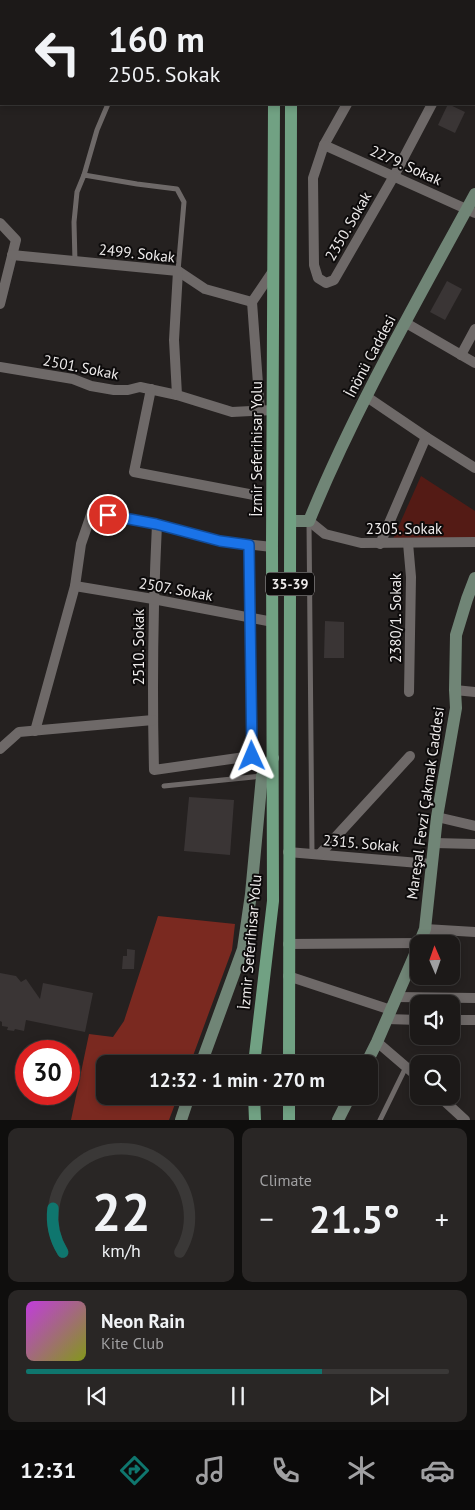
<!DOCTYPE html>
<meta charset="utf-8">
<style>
:root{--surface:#1c1918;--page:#292625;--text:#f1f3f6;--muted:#a0a0a2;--line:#3a3837;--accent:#0f766e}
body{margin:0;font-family:"PT Sans",sans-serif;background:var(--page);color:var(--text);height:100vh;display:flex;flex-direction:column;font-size:19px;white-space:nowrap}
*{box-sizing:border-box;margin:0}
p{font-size:16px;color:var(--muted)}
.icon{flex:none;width:28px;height:28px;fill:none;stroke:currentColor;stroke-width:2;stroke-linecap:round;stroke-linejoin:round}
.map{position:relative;height:1120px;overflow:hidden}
.drawer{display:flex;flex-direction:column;gap:8px;padding:8px;background:#0f0e0d;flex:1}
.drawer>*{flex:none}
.hud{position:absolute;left:0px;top:0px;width:475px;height:105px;box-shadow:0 2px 8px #0003,0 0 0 1px var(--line);background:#1c1918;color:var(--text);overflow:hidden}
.needle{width:32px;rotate:358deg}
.buttons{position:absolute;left:410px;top:935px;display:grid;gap:10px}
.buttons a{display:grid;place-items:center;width:50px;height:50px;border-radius:10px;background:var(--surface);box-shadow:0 2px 8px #0003,0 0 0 1px var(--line);font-size:25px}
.speed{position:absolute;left:15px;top:1040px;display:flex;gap:10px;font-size:25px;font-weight:700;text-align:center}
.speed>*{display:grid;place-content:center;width:65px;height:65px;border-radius:50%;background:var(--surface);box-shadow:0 2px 8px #0003,0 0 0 1px var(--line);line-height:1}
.speed .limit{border:8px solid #d22;background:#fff;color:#111}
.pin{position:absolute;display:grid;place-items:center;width:42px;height:42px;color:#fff;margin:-21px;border:2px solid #fff;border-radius:50%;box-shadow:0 1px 5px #0007}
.me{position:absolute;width:55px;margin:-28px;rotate:359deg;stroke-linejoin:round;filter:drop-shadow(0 0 4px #0008)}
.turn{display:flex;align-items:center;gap:18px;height:105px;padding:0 25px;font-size:22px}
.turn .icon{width:65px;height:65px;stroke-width:2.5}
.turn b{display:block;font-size:35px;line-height:42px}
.big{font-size:38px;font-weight:700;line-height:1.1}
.drawer .card{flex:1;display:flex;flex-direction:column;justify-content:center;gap:8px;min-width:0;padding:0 18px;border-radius:10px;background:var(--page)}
.drawer .dial{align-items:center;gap:0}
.dial svg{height:130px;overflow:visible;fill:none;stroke:var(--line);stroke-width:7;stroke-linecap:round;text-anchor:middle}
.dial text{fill:var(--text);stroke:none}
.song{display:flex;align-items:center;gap:15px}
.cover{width:60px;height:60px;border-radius:8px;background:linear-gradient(135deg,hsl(290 70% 55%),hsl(70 70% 35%))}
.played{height:5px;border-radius:2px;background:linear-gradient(90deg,var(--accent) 70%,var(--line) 70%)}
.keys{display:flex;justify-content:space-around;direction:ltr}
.heat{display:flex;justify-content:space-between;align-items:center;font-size:28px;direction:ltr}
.drawer .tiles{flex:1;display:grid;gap:8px;grid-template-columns:1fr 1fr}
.card:last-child{grid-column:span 2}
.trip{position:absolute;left:96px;top:1055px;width:282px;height:50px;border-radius:10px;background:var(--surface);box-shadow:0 2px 8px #0003,0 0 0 1px var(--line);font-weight:700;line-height:50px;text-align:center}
.tab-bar{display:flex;height:80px;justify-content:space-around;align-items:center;background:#0b0a0a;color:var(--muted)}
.tab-bar .icon{width:35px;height:35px}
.tab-bar .selected{color:var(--accent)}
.tab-bar b{font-size:22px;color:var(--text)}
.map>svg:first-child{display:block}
</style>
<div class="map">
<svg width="475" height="1120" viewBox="0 0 475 1120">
<rect width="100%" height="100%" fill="#252120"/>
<!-- green -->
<path fill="#541b15" d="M421 476 475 511V539H393Z"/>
<!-- forest -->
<path fill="#7a2920" d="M158 916 235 924 232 950 190 1064H105V1096H178L169 1120H71L89 1034 113 1037 124 1021Z"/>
<!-- building -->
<g fill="#3a3535">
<path d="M448 104 465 112 455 133 438 125Z"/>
<path d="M447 281 462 289 445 320 430 312Z"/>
<path d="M325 621 344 622V658H324Z"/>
<path d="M189 797 234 800 230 855 184 851Z"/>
<path d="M127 949 135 950 134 969H122L123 956H127Z"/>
<path d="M0 973 16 976 21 982 26 979 40 999 43 983 93 993 85 1032 26 1020 24 1031 15 1029 14 1031 7 1030 8 1027 2 1026V1022L0 1021Z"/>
</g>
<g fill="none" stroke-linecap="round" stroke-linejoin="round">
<!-- lane -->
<g stroke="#6e6968" stroke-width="5">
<path d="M84 175 97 130 108 104"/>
<path d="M75 262 74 222 77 192 84 175 137 184 177 189 184 202 178 271"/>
<path d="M309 522 312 854"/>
<path d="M164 786 262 776"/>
<path d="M380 1120 406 1067"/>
</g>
<!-- street -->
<g stroke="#6e6968" stroke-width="10">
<path d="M198 1 199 0"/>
<path d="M315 1V0"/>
<path d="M386 1V0"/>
<path d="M473 1V0"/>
<path d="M474 68 475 69"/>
<path d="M347 104 324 145 313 178 314 265 318 278 326 283 334 280 394 176 432 104"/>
<path d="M324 145 475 213"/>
<path d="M0 223 16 240 0 304"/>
<path d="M12 255 178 271 205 289 252 302"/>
<path d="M252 302 260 411"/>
<path d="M252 302 273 271"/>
<path d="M406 323 475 363"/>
<path d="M461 355 475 329"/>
<path d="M0 367 73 379 91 386 114 390H128L140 387 177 395 232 412 273 410"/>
<path d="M151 389 134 472 254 495"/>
<path d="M177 395 174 340 178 271"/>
<path d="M367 397 426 437 475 468"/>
<path d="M309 521 325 534 361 543 475 542"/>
<path d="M157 524C153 606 152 688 154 770L252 756 249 545"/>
<path d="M408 543 411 577 409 692"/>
<path d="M380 544 426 437"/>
<path d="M75 586 153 599 273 622"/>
<path d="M455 690 475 692"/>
<path d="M35 731 75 586 81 544 92 512 157 524 219 541 272 547"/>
<path d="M0 749 19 732 153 720"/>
<path d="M437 817 475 826"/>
<path d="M434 843 475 844"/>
<path d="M288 852 431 864"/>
<path d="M320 854 410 756"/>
<path d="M425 929 475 932"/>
<path d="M288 944 420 943"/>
<path d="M288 976 391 1010"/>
<path d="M396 997 475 998"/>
<path d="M387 1019 419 1020"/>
<path d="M451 1020H475"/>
<path d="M377 1042 419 1078"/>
<path d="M439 1096 465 1120"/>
</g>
<!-- secondary -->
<g stroke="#708576" stroke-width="12">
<path d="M291 521H309C355 408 417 301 475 194"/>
<path d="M419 944 425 929 437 817 456 708 455 690 456 635 467 599 475 578"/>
<path d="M201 1064 243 949 251 894 262 776 273 758"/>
<path d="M366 1064 377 1042 419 945"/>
<path d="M181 1120 189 1096"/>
<path d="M338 1120 350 1096"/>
</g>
<!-- primary -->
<g stroke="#71a183" stroke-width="12">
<path d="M274 1V0"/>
<path d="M292 1V0"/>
<path d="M254 1064 273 901 272 547 274 104"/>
<path d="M289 1064 291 104"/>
<path d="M254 1096 255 1120"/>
<path d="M289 1096V1120"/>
</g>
</g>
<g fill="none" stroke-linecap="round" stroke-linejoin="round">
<!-- route casing -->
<g stroke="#114b97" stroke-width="12">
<path id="route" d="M108 515 156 524 220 541 249 545 252 756"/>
</g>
<!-- route -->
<use href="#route" stroke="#1a73e8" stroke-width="9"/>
</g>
<g text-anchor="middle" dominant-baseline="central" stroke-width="4" stroke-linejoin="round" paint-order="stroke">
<!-- shield labels -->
<rect fill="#0d0b0b" stroke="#aaa8a8" stroke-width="1" x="266" y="572.5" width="48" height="23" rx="4"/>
<g font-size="14" font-weight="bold" fill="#eeebeb">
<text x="290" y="584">35-39</text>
</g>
<!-- street labels -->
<g font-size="15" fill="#eeebeb" stroke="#0d0b0b">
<text transform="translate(406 165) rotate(24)">2279. Sokak</text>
<text transform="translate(348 226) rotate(-60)">2350. Sokak</text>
<text transform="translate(137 253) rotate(6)">2499. Sokak</text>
<text transform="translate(370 356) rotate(-62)">İnönü Caddesi</text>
<text transform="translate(81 367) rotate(11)">2501. Sokak</text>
<text transform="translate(256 449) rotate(-90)">İzmir Seferihisar Yolu</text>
<text x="404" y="528">2305. Sokak</text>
<text transform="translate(176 589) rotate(10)">2507. Sokak</text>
<text transform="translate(395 618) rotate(-90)">2380/1. Sokak</text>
<text transform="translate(138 647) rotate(-90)">2510. Sokak</text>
<text transform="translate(425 803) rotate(-82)">Mareşal Fevzi Çakmak Caddesi</text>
<text transform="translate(361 843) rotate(5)">2315. Sokak</text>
<text transform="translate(250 942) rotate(-85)">İzmir Seferihisar Yolu</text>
</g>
</g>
</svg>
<div class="buttons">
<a><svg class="needle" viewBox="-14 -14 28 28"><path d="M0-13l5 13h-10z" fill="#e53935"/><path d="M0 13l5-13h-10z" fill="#a0a0a2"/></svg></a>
<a><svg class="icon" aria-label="sound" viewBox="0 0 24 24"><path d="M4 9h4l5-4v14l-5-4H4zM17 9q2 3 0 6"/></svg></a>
<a><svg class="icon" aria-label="search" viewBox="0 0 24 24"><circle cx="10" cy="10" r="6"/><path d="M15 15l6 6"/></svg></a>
</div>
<div class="speed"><div class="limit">30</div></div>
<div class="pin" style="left:108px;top:515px;background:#d93025"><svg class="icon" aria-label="arrive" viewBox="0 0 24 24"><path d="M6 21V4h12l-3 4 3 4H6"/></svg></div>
<svg class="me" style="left:252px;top:756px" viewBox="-20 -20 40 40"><path d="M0-17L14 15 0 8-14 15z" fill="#1a73e8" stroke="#fff" stroke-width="4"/></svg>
<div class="trip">12:32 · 1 min · 270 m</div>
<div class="hud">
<div class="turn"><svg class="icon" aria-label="left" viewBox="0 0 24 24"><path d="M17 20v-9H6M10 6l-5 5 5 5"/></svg><div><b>160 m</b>2505. Sokak</div></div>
</div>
</div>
<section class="drawer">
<div class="tiles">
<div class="card dial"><svg viewBox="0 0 100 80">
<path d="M14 69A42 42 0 1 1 86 69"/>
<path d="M14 69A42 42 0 0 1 8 42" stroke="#0f766e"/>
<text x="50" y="56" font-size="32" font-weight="700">22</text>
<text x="50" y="72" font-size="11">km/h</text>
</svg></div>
<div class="card"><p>Climate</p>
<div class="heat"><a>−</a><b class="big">21.5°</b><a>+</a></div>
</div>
<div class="card">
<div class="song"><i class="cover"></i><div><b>Neon Rain</b><p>Kite Club</p></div></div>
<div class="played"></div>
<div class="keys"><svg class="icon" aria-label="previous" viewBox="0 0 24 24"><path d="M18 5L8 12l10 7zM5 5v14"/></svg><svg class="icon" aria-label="pause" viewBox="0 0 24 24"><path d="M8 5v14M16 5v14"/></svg><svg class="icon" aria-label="next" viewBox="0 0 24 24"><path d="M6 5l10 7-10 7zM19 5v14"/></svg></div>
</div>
</div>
</section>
<nav class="tab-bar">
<b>12:31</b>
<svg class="icon selected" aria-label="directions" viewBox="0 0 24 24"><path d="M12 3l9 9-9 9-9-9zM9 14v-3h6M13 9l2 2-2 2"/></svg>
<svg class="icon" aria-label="music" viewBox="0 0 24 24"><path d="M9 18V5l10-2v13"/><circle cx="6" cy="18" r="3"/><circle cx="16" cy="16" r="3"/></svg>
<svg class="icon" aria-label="phone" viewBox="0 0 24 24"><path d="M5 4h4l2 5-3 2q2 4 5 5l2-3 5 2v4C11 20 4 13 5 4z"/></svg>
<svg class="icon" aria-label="climate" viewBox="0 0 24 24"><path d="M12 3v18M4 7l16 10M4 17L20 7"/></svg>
<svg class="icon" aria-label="car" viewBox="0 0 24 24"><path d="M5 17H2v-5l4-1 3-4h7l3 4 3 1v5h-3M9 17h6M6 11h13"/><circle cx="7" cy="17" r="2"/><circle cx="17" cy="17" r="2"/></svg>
</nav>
